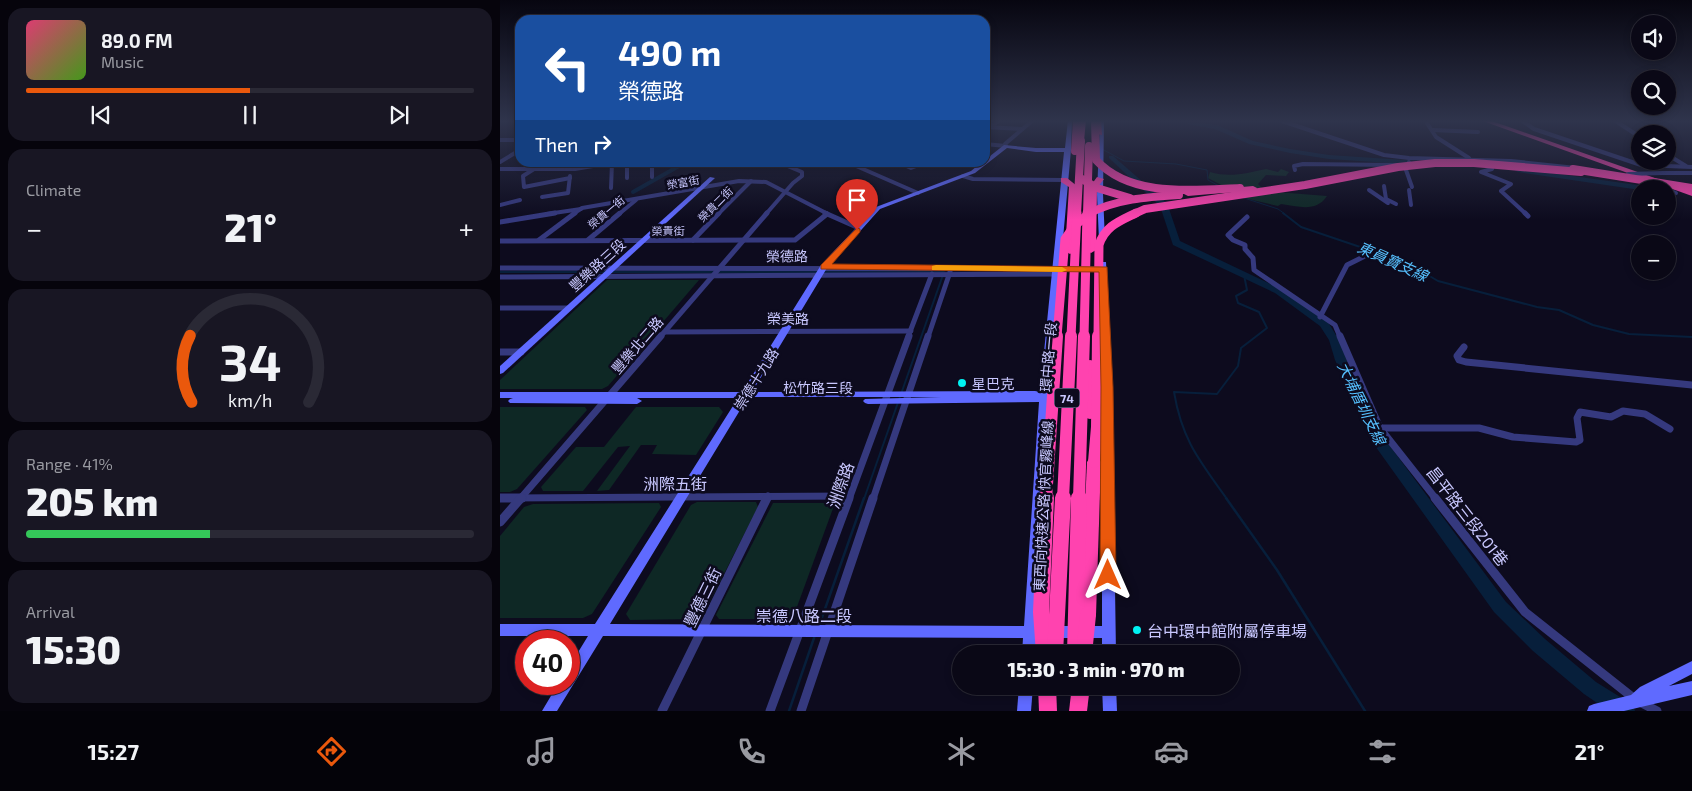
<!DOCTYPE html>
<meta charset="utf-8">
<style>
:root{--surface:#0a0816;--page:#181623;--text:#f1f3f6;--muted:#999aa1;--line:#2a2935;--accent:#ea580c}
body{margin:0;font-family:"Exo 2","Noto Sans TC",sans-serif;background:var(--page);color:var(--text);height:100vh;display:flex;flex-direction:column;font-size:19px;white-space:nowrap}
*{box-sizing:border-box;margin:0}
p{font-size:16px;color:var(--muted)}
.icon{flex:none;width:28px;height:28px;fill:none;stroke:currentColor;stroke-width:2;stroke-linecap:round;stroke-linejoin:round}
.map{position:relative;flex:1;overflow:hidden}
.side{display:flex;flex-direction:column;gap:8px;padding:8px;background:#06040c;width:500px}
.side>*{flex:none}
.hud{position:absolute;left:15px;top:15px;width:475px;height:152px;border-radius:15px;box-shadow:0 2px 8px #0003,0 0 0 1px var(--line);background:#1a4fa0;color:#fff;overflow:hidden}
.controls{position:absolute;left:1131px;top:15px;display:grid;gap:10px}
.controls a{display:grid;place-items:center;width:45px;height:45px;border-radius:50%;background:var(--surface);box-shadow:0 2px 8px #0003,0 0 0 1px var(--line);font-size:25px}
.speed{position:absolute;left:15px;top:630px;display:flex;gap:10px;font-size:25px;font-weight:700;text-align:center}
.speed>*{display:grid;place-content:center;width:65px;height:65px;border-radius:50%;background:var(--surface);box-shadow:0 2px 8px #0003,0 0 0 1px var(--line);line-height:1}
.speed .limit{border:8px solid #d22;background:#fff;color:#111}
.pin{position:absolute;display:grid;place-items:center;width:42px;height:42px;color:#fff;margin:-51px -21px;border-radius:50% 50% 50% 0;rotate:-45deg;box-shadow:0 0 5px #0007}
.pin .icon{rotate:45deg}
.me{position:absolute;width:55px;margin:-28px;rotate:0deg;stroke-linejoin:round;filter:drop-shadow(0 0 4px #0008)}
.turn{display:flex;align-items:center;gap:18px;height:105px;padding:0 20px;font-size:22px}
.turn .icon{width:65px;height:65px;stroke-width:2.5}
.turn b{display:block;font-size:35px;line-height:42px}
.then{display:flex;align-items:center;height:48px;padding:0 20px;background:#0003;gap:10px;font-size:19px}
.big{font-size:38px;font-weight:800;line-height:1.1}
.side .widget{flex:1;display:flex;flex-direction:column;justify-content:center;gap:8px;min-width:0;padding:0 18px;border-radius:15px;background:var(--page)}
.side .dial{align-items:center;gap:0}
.dial svg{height:130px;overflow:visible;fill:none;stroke:var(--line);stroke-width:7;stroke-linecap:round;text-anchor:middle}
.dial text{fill:var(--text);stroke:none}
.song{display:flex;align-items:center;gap:15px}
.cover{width:60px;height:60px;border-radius:8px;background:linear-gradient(135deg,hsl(340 70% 55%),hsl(100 70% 35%))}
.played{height:5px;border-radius:2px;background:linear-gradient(90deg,var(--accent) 50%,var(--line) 50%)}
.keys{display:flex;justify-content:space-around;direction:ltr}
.heat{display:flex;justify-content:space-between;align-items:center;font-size:28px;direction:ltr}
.charge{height:8px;border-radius:4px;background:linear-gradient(90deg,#34c759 41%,var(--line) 0)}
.trip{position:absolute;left:452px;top:645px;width:288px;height:50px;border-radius:25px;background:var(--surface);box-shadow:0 2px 8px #0003,0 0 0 1px var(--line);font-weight:800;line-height:50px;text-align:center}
.menu{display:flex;height:80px;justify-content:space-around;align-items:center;background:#040309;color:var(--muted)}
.menu .icon{width:35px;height:35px}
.menu .current{color:var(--accent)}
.menu b{font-size:22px;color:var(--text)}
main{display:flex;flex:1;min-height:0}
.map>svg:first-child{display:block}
</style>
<main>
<section class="side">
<div class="widget">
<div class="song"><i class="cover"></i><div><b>89.0 FM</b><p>Music</p></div></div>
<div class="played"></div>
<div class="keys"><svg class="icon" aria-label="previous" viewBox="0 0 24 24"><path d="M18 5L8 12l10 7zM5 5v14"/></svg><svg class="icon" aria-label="pause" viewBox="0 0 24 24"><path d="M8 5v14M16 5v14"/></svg><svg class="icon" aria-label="next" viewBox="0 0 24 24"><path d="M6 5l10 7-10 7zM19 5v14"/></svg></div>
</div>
<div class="widget"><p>Climate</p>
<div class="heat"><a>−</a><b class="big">21°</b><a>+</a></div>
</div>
<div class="widget dial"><svg viewBox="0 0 100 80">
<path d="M14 69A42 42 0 1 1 86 69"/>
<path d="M14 69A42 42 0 0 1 13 28" stroke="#ea580c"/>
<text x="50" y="56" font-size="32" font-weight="700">34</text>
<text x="50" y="72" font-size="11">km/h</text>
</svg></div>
<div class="widget"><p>Range · 41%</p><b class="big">205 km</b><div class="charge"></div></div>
<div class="widget"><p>Arrival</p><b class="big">15:30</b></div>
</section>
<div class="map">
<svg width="1192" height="711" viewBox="0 0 1192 711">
<rect width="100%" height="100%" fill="#0d0b1e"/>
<!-- green -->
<g fill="#0e2825">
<path d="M766 169 778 172 781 169 789 172 786 176 766 175 758 184 765 191 827 196C816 213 798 206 781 204L778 206 748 199 708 178 710 172C730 178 747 173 766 169Z"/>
<path d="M107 280H199L108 386 102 389H0V380Z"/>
<path d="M0 407H85L87 410 17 489 10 492H0Z"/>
<path d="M136 407H219L223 412 196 455 152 454 157 445H141L109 490 97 491 130 446 118 447 83 491H43L41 487 76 447H104Z"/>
<path d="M197 502H256L258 507 203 615 196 619 130 620 126 614 191 505Z"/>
<path d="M159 503 161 507 92 614 83 618H0V536L24 507 33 504Z"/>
<path d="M273 503H335L294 615 286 619H219L216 615Z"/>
</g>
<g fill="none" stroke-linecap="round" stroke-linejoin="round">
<!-- stream-far2 -->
<g stroke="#071f3b" stroke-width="1">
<path d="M602 149 624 161 676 164 707 170 708 180 719 186"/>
<path d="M744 198 778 209 785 214"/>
</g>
<!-- stream-far1 -->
<g stroke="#071f3b" stroke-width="2">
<path d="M783 213 801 227 872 251"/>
<path d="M877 253 921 271 938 281 1037 307 1059 310 1093 325 1129 334 1192 337"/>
<path d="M0 272H105"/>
<path d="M112 272H318"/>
<path d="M322 272H444L364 499"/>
<path d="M727 499C699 460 682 440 674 392L717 394 738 366 741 348 767 328 759 312 738 303 736 296 747 290 744 275"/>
</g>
<!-- stream -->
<g stroke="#071f3b" stroke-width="2.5">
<path d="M726 498 777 570 865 711"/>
<path d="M319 626 364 498"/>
<path d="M289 711 315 635"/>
</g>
<!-- canal -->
<path stroke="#071f3b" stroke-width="4" d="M133 192 186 162"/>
<!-- river -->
<g fill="#071f3b" fill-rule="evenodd">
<path d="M666 120H683L717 125 753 141 790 149 829 155 920 161 924 163 920 165 829 159 790 153 749 144 715 129Z"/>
<path d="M609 156H613L667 203 680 241 781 289 828 322 839 340 847 360 884 438 1006 602 1045 639 1096 682 1133 705 1135 711H1109L1084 694 1033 651 994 612 873 443 835 360 829 340 820 326 775 293 673 245 660 206 609 158Z"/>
<path d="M1015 168 1152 187 1156 189 1140 190 1018 172 1014 170Z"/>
</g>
<!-- street-far3 -->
<g stroke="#35397e" stroke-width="4">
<path d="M779 120 884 155 909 158 1011 161 1076 168"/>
<path d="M925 120 936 137 969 158"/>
<path d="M1021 120 1034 129 1141 165 1192 167"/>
<path d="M1114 120 1140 137"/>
<path d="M485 127 522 129"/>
<path d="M488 128 500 120"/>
<path d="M933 130 978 132"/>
<path d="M0 140H20"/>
<path d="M485 144 506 146 505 144 533 120"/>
<path d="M1168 155 1186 166"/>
<path d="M0 162 20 150"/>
<path d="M45 162 23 176 24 187 70 178"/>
<path d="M127 162V178"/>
<path d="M152 162V177"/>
<path d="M177 162V165"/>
<path d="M255 162H269"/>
<path d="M347 162 418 193"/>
<path d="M397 162 411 168 427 162"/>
<path d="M909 162 906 170 912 187"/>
<path d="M202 163 205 162"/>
<path d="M987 163 992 169 981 172 1011 184 1001 191 1026 214"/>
<path d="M0 169H75L117 162"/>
<path d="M795 170 794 166 803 164 897 165"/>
<path d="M1163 173H1192"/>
<path d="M463 176 473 179 564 180"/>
<path d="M1148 184 1163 189"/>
<path d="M884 186 886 199 896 204"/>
<path d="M111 188 112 163"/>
<path d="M869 190 888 203"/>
<path d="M909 190 911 205"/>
<path d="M1168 190 1176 193"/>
<path d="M42 197 68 193 70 176"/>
<path d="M0 205 20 200"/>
<path d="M47 214 81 209"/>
<path d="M73 214 82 208 239 181 266 182 328 214"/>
<path d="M119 214 136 200"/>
<path d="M218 214 251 181"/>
<path d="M266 214 293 183 302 176V172L278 162"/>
</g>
<!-- street-far2 -->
<g stroke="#35397e" stroke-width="5">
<path d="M325 213 359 228"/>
<path d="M1025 213 1028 216"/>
<path d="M747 217 728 235 733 240 745 245V249L753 258 754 270 835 325 840 337"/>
<path d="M0 222 55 213"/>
<path d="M39 240 75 213"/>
<path d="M88 240 120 213"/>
<path d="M193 240 219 213"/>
<path d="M0 241 295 240 327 214"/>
<path d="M0 268 602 269"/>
<path d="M0 277 559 274"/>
<path d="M0 308H69"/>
<path d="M820 317 847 265 877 250"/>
<path d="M165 332 411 331"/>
<path d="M160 337 267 213"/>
<path d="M408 337 432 274"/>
<path d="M428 337 450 272"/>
</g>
<!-- street-far1 -->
<g stroke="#35397e" stroke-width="7">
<path d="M840 336 880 428 936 499"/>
<path d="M964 347 957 356 959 360 966 362 1192 385"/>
<path d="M0 352H21"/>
<path d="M880 428H979L1013 437 1076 442 1080 440 1077 418 1080 412 1111 417 1123 411 1145 414 1170 429"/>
<path d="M0 498 350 496"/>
<path d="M20 499 161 336"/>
<path d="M266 499 268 496"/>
<path d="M349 499 409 336"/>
<path d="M373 499 428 336"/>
</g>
<!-- street -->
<g stroke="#35397e" stroke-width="9">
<path d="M0 498H22"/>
<path d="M935 498 1025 612 1136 700 1157 711"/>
<path d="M0 522 21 498"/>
<path d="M162 711 267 498"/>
<path d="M270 711 349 498"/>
<path d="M301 711 373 498"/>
</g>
<!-- secondary -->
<g fill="#5f6aff" fill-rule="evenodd">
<path d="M568 120H572L571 150 549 394H602L599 264 603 262H606L612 387 616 654H602V638H537L536 654H522L523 638 103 636 57 711H42L58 684H69V667L88 636H0V624H95L238 398H0V392H242L321 265 376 207 471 171 482 162H485V160L504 145 536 148H565ZM507 148 536 152H564L540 392 535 391 252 392 327 268 380 209 475 173ZM248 397H441L365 399 363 401 365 403 368 404 539 402 524 626 110 624ZM549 400H602V626H537Z"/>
<path d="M600 120H604L603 194 605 241 602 243 599 241 597 194Z"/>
<path d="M210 177 215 178 3 373 0 374V366Z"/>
<path d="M13 398H137L142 401 137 404 10 403 8 401 10 399Z"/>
<path d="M1192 661V674L1169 686 1192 681V695L1124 711H1087L1089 706 1094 704 1131 695 1140 687Z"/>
<path d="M519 686H533L531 711H517Z"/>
<path d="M602 686H616L617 711H603Z"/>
</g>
<!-- highway -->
<g fill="#ff43af" fill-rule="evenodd">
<path d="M580 120H586L584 141 581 143 578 141Z"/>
<path d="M595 120H601L602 135 597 134Z"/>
<path d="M980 120H989L1192 191V196Z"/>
<path d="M597 177 604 179 597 188 596 250 591 253 586 250 589 188Z"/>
<path d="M561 178H567L577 186 575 251 570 254 565 251 569 187 561 182Z"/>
<path d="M753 186 757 188 756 190 688 196 684 194 688 192Z"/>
<path d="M594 457 599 459 601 462 596 615 594 620 588 622 582 620 580 615 587 462 589 459Z"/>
<path d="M538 686H556L557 711H539Z"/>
<path d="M572 686H590L587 711H569Z"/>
</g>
<!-- street-bridge -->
<path stroke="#35397e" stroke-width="4" d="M1128 174 1163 173"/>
<!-- highway-bridge-far3 -->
<g stroke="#ff43af" stroke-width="8">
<path d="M595 120 596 160C631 198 693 190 740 188"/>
<path d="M575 151 577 120"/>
<path d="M1073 169 1192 188"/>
<path d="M582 179 597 188 630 198"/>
<path d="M577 214 581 141"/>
<path d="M587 214 589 146"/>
<path d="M588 214C616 199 647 197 679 195"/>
<path d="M634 214 645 209 805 185 898 167 935 163H974L1081 172"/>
</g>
<!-- highway-bridge-far2 -->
<g stroke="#ff43af" stroke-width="9">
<path d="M557 337 565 239 574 226 590 213"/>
<path d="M571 337 577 213"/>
<path d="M584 337 587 213"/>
<path d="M598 337 599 245C605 226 620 221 636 213"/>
</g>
<!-- highway-bridge-far1 -->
<g stroke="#ff43af" stroke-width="12">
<path d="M590 366V413"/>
<path d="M594 462 597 427 598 336"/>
<path d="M546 499 557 336"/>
<path d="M563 499 571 336"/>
<path d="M579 499 584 336"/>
</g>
<!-- highway-bridge -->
<g stroke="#ff43af" stroke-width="16">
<path d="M544 654 541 612 546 498"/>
<path d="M555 654 563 498"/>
<path d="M575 654 579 498"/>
<path d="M584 654 588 615"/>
</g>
</g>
<!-- sky -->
<linearGradient id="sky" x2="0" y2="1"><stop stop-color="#070610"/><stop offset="0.55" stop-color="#2f344c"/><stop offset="1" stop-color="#2f344c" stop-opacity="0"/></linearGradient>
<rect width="1192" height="220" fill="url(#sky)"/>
<!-- route -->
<path fill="#ea580c" stroke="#983908" d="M357 228 360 229V232L332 264 607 267 613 387 616 575 613 580 608 582 602 580 600 575 601 387 599 272 321 269V265Z"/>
<!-- slow -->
<path fill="#f59e0b" d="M436 265 562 267 567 270 562 272 432 270V266Z"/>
<!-- markers -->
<g fill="#00f2f3" stroke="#0d0b1e" stroke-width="2">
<circle cx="462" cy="383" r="5"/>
<circle cx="637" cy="630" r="5"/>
</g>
<g text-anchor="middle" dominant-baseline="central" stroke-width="5" stroke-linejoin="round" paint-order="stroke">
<!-- far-street labels -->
<g font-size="11" fill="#c9c8ff" stroke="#0d0b1e">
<text transform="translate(183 182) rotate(-10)">榮富街</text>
<text transform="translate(215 204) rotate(-45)">榮貴二街</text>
<text transform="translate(106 212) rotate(-40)">榮貴一街</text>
<text x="168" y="230">榮貴街</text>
</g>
<!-- shield labels -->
<rect fill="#0d0b1e" stroke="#918fbc" stroke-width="1" x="554.5" y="388.5" width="25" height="19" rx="4"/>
<g font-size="12" font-weight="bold" fill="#c9c8ff">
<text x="567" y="398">74</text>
</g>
<!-- street labels -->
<g font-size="14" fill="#c9c8ff" stroke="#0d0b1e">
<text transform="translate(287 256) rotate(-1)">榮德路</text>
<text transform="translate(97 265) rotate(-42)">豐樂路三段</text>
<text x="288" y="318">榮美路</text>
<text transform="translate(137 345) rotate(-49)">豐樂北二路</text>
<text transform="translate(548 357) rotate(-85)">環中路一段</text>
<text transform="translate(256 379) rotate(-58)">崇德十九路</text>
<text x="318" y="387">松竹路三段</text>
<text transform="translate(543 506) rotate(-87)">東西向快速公路 快官霧峰線</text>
</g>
<!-- poi labels -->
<g font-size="14" fill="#c9c8ff" stroke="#0d0b1e" text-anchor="start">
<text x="472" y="383">星巴克</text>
</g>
<!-- water labels -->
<g font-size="15" font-style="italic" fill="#56c1ff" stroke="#0d0b1e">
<text transform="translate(893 261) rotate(24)">東員寶支線</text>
<text transform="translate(862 403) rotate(64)">大埔厝圳支線</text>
</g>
<!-- near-street labels -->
<g font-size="16" fill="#c9c8ff" stroke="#0d0b1e">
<text x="175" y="483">洲際五街</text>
<text transform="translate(340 485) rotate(-70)">洲際路</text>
<text transform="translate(968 516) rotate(52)">昌平路三段201巷</text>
<text transform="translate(202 597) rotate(-64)">豐德三街</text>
<text x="304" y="615">崇德八路二段</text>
</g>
<!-- near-poi labels -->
<g font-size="16" fill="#c9c8ff" stroke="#0d0b1e" text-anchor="start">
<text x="647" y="630">台中環中館附屬停車場</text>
</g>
</g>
</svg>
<div class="controls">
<a><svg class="icon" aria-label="sound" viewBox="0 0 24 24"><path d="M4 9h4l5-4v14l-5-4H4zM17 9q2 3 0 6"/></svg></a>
<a><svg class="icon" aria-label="search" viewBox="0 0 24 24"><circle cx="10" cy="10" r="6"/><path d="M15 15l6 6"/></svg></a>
<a><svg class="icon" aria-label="layers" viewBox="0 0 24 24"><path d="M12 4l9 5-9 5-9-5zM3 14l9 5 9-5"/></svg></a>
<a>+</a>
<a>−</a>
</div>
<div class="speed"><div class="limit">40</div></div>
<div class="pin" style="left:357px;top:230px;background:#d93025"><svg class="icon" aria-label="arrive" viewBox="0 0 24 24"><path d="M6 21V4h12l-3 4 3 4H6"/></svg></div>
<svg class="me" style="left:608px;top:575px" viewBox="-20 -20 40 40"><path d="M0-17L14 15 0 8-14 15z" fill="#ea580c" stroke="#fff" stroke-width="4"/></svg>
<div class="trip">15:30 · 3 min · 970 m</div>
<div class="hud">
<div class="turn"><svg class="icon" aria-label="left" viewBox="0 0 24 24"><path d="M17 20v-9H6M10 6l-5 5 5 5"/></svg><div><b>490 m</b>榮德路</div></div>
<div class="then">Then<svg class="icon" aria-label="right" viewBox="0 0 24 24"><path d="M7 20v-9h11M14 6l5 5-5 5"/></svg></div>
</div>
</div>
</main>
<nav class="menu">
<b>15:27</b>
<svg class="icon current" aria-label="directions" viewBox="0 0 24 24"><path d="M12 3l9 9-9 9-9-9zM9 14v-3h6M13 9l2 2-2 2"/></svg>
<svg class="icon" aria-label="music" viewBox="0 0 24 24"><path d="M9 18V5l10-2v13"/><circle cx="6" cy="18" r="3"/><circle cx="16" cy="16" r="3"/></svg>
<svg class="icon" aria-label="phone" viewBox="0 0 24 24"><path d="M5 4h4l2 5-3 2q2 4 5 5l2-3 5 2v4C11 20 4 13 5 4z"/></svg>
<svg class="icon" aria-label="climate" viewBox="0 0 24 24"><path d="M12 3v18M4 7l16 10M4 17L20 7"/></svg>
<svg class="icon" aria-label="car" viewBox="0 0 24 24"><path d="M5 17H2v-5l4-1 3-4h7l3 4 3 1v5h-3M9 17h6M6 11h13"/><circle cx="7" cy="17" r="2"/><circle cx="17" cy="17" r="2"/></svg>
<svg class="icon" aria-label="filters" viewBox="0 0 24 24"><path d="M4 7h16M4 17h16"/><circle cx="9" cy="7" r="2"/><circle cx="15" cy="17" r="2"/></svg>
<b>21°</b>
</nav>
